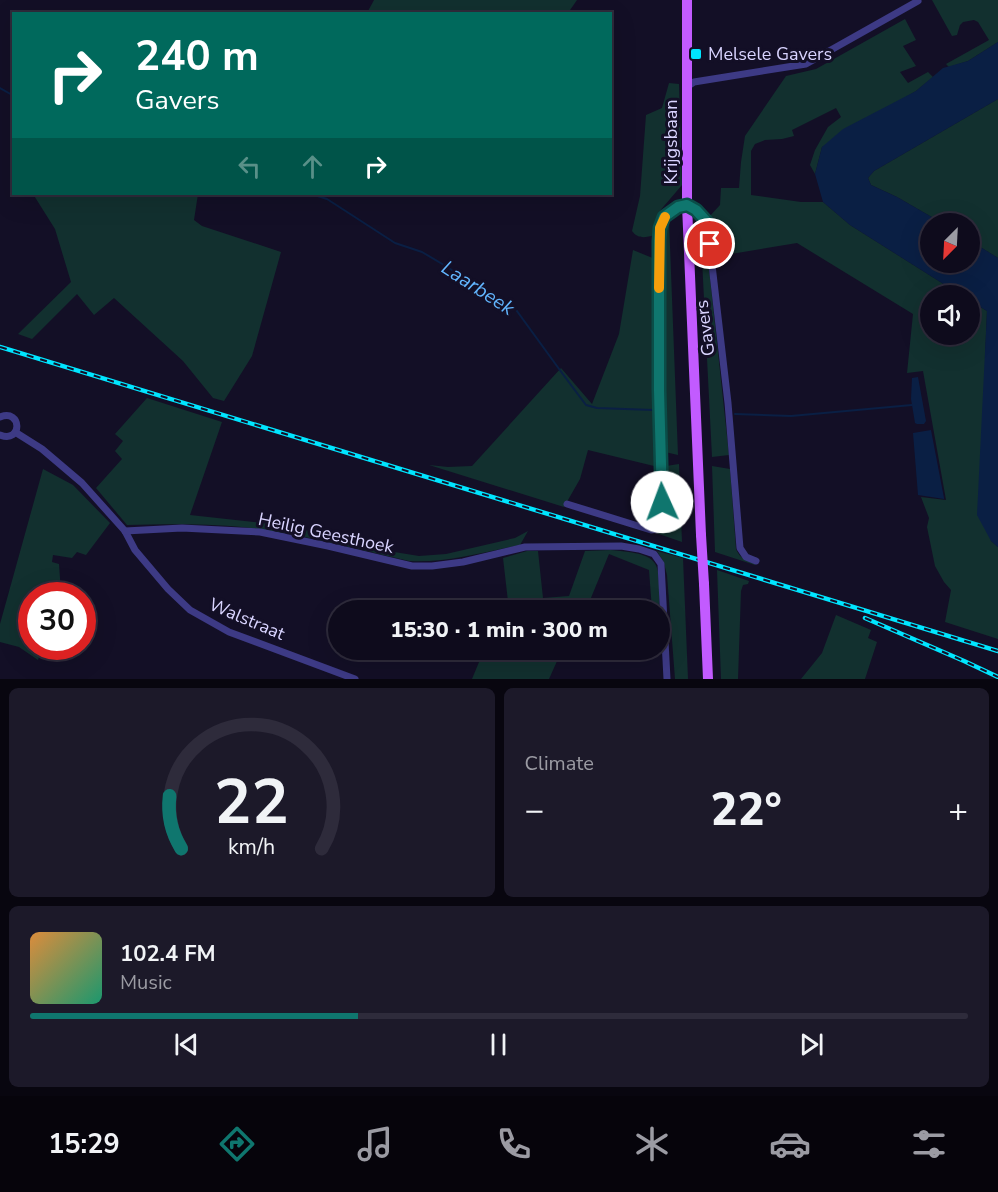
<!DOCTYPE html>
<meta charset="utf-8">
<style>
:root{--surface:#0e0b1c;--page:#1c1929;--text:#f1f3f6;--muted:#9b9ba3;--line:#2e2b3b;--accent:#0f766e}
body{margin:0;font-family:"Nunito Sans",sans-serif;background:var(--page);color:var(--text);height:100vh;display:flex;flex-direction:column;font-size:22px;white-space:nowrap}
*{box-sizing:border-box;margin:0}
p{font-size:20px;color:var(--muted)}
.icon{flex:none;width:33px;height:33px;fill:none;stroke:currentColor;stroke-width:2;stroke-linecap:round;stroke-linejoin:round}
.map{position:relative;height:679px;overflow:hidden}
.side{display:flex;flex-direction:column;gap:9px;padding:9px;background:#08060f;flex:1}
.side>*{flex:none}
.banner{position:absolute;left:12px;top:12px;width:600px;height:183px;border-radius:0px;box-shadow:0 6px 24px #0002,0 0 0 2px var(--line);background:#00695c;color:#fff;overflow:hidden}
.needle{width:39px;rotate:204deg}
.tools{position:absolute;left:920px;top:213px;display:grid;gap:12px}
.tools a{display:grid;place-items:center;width:60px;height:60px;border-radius:50%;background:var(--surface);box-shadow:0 6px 24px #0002,0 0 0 2px var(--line);font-size:30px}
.speed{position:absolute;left:18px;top:582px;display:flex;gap:12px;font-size:30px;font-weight:700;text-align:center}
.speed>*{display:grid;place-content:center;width:78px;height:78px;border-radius:50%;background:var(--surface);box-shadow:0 6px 24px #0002,0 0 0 2px var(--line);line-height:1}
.speed .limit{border:9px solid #d22;background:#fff;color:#111}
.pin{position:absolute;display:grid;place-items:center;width:51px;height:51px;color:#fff;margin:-26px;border:3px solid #fff;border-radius:50%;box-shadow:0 2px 6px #0007}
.me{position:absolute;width:66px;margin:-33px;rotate:358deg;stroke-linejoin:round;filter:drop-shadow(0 0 4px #0008)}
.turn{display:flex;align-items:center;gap:21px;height:126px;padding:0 24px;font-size:27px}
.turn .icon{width:78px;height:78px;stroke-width:2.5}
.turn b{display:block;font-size:42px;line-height:51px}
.lanes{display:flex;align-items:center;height:57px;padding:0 24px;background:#0003;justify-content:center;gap:30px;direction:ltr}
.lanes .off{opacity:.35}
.big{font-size:45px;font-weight:800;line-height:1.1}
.side .card{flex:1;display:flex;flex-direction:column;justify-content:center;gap:9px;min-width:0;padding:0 21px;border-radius:9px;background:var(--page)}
.side .dial{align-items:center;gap:0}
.dial svg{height:156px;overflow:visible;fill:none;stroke:var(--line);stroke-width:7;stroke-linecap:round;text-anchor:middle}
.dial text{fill:var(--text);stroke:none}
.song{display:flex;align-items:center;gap:18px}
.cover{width:72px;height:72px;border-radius:9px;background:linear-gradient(135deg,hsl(30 70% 55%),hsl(160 70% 35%))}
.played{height:6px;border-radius:3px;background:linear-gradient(90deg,var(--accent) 35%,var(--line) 35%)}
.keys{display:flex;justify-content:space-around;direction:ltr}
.heat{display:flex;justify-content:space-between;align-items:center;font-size:33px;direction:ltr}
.side .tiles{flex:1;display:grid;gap:9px;grid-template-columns:1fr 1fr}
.card:last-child{grid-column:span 2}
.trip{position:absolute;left:328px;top:600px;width:342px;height:60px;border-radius:30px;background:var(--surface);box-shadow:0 6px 24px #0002,0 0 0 2px var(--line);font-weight:800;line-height:60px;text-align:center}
.menu{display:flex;height:96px;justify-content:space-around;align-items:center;background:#06040b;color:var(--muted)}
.menu .icon{width:42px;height:42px}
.menu .current{color:var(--accent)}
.menu b{font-size:27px;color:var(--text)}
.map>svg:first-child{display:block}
</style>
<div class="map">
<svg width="998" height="679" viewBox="0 0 998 679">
<rect width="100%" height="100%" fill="#130f26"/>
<!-- green -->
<g fill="#12302f">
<path d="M374 0H577L568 13H367Z"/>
<path d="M932 0H998V42L968 61 949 67 946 64 989 40 978 22 974 20 963 22 960 25 957 35 952 36Z"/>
<path d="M905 19 916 40 903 46 916 66 900 72 908 83 928 72 933 77 916 91 822 147 815 174 810 165 815 150 828 127 841 117 836 108 792 130 794 136 782 139 765 140 755 144 751 151V195L801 202H823L850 225 961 295 930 296V334H969V300L987 311 985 359 991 541 998 547V639L945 622 951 590 944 582 935 566 927 527 929 518 921 497 946 500 923 371 907 373 913 314 797 243 719 256 709 217 720 205 721 188H739L741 162 745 136 786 76 816 69Z"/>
<path d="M669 83 679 84 682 185 658 213 654 235C645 238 638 239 632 231L640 196 646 115 662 108Z"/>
<path d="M998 99V258L969 240V224L942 223 897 197 871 185 868 178 874 171Z"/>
<path d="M33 194H198L194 220 202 226 281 252 252 356 224 401 213 398 183 361 114 298 94 315 77 294 32 339 18 334 71 282 55 229Z"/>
<path d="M669 220 678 455 665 452 663 229 666 221Z"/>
<path d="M700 220 704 222 729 455 712 457Z"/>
<path d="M633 250 655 259 654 466 588 450 580 479 564 507 429 465 448 467 472 466 561 368 592 404 619 334Z"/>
<path d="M147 398 222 422 190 515 280 525 330 535 388 551 419 556 446 554 515 538 528 531 520 545C483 552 447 563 409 561 361 550 314 537 265 530 221 523 172 524 127 525L96 488 122 459 115 451 123 441 115 434Z"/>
<path d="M679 464 682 542 656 533 663 530 666 523V466Z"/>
<path d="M712 466 730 469 736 549C741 560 745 559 756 561L755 565 715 552Z"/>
<path d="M43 469 73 485 110 523 86 555 77 552 72 558 53 555 52 562 59 564 61 592 60 595 32 596V646L42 647 38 660 19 647 0 642V624Z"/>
<path d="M611 550C665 555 658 561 660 610H652L649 570 609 554 586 610H509L503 558 527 551H538L543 598 569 596 585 551Z"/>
<path d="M657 551 683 558 688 679H675L667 575 664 563Z"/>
<path d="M717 570 749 581 748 584 743 585 741 591 738 679H721Z"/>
<path d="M836 615 871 630 868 638 877 642 865 679H801L822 653Z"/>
<path d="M484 650H562L549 679H472Z"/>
</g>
<!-- water -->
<g fill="#0a1f44">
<path d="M998 42V99L874 171 868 178 871 185 897 197 942 223 930 224V262H969V240L998 258V547L991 541 977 515 987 311 969 300V296L961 295 850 225 823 202 815 174 822 147 843 129 916 91 943 68 968 61Z"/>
<path d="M918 377 926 421 924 424H917L915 423 911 399 912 378Z"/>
<path d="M931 430 944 498V499L918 495 913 433Z"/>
</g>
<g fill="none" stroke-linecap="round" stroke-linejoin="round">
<!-- stream -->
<g stroke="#0a1f44" stroke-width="2">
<path d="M0 88 14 96"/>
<path d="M311 194 327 199 395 243 422 252 449 268 484 294 514 307 562 373 586 405 597 408 653 410"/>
<path d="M735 414 791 416 912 405"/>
</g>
<!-- minor -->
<g stroke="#3d3a85" stroke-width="7">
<path d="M688 86 694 82 806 64 918 1"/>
<path d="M0 417C22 408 23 444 0 435"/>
<path d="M15 432 42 449 82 483 125 531 135 550 168 589 190 610 229 632 355 679"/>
<path d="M567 504 651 530 658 529 662 523 659 390 660 228C671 202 690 199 707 222L728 403 740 548 746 557 756 561"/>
<path d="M125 531 182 528 260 532 328 546 412 566H432L463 562 525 547 621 546 639 549 654 554 661 564 667 679"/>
</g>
<!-- primary -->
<g stroke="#c25bff" stroke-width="10">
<path d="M687 0V205L701 535"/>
<path d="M704 584 708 679"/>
</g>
<!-- rail casing -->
<g stroke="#00e5ff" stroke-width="4.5">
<g id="rail">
<path d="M0 347 998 651"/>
<path d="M865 618 964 661 998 677"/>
</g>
</g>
<!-- rail -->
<use href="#rail" stroke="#130f26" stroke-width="2" stroke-dasharray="7" stroke-linecap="butt"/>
<!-- primary-bridge -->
<path stroke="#c25bff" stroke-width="10" d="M701 535 704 584"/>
</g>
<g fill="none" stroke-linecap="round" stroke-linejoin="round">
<!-- route casing -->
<g stroke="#0a4d48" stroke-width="15">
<path id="route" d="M662 502 659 390V241L660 228 664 217 678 207 687 205 696 210 707 222 710 244"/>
</g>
<!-- route -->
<use href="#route" stroke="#0f766e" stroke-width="10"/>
<!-- slow -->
<path stroke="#f59e0b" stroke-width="10" d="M659 288 660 228 665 217"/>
</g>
<!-- markers -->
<rect fill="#00e5ff" stroke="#130f26" stroke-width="2" x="690" y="48" width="12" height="12" rx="3"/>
<g text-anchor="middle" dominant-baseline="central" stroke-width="6" stroke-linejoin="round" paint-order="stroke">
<!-- poi labels -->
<g font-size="18" fill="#d9d4ff" stroke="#130f26" text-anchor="start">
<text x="708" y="54">Melsele Gavers</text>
</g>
<!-- street labels -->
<g font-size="18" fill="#d9d4ff" stroke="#130f26">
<text transform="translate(671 142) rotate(-90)">Krijgsbaan</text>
<text transform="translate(705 328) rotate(-97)">Gavers</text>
<text transform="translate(326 533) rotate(12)">Heilig Geesthoek</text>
<text transform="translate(247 619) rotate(23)">Walstraat</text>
</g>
<!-- water labels -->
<g font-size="20" font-style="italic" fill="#62b6ff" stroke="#130f26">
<text transform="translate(478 288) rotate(33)">Laarbeek</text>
</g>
</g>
</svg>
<div class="tools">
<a><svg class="needle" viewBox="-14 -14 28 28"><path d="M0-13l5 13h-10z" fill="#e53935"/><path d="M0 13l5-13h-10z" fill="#9b9ba3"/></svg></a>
<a><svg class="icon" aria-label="sound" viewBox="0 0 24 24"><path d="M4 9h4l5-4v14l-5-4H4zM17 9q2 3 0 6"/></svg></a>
</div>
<div class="speed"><div class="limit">30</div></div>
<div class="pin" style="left:710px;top:244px;background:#d93025"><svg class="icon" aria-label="arrive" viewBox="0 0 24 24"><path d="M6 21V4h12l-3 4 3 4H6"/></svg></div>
<svg class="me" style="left:662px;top:502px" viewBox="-20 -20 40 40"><circle r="19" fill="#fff"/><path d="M0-13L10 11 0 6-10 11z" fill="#0f766e"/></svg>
<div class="trip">15:30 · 1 min · 300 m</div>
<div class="banner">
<div class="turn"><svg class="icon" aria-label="right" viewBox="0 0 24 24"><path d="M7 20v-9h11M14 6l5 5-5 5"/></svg><div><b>240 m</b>Gavers</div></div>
<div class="lanes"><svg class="icon off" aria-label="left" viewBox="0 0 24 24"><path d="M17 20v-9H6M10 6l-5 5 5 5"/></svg><svg class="icon off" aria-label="ahead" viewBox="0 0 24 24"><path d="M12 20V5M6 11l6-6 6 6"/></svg><svg class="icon" aria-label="right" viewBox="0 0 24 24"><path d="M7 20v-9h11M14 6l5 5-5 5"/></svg></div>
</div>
</div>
<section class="side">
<div class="tiles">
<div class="card dial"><svg viewBox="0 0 100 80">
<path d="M14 69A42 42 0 1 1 86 69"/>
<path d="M14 69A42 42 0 0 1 8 42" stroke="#0f766e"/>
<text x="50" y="56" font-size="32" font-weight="700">22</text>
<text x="50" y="72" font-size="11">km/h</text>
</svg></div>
<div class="card"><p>Climate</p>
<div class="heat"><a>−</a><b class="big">22°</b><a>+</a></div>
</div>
<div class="card">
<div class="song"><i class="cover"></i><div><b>102.4 FM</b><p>Music</p></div></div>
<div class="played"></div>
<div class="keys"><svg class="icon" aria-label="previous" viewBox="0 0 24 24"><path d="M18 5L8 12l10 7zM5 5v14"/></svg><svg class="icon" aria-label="pause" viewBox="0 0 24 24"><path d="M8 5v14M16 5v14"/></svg><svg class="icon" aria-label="next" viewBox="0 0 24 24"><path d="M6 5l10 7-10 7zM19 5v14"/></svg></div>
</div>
</div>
</section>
<nav class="menu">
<b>15:29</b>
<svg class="icon current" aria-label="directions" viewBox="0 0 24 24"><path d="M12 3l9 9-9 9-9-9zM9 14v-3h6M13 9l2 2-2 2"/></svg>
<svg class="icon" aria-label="music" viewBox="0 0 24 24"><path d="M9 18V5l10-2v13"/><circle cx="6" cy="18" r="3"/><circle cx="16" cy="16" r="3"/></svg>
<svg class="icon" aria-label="phone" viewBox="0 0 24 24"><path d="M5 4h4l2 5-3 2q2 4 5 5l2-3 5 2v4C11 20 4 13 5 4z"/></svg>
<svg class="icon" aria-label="climate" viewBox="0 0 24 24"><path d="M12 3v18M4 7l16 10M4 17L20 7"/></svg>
<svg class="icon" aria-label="car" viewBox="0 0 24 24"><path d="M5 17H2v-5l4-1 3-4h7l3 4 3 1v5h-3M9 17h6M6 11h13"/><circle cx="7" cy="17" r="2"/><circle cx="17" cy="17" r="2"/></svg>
<svg class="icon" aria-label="filters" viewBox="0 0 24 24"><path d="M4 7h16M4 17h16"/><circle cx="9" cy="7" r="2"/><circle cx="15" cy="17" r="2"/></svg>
</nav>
